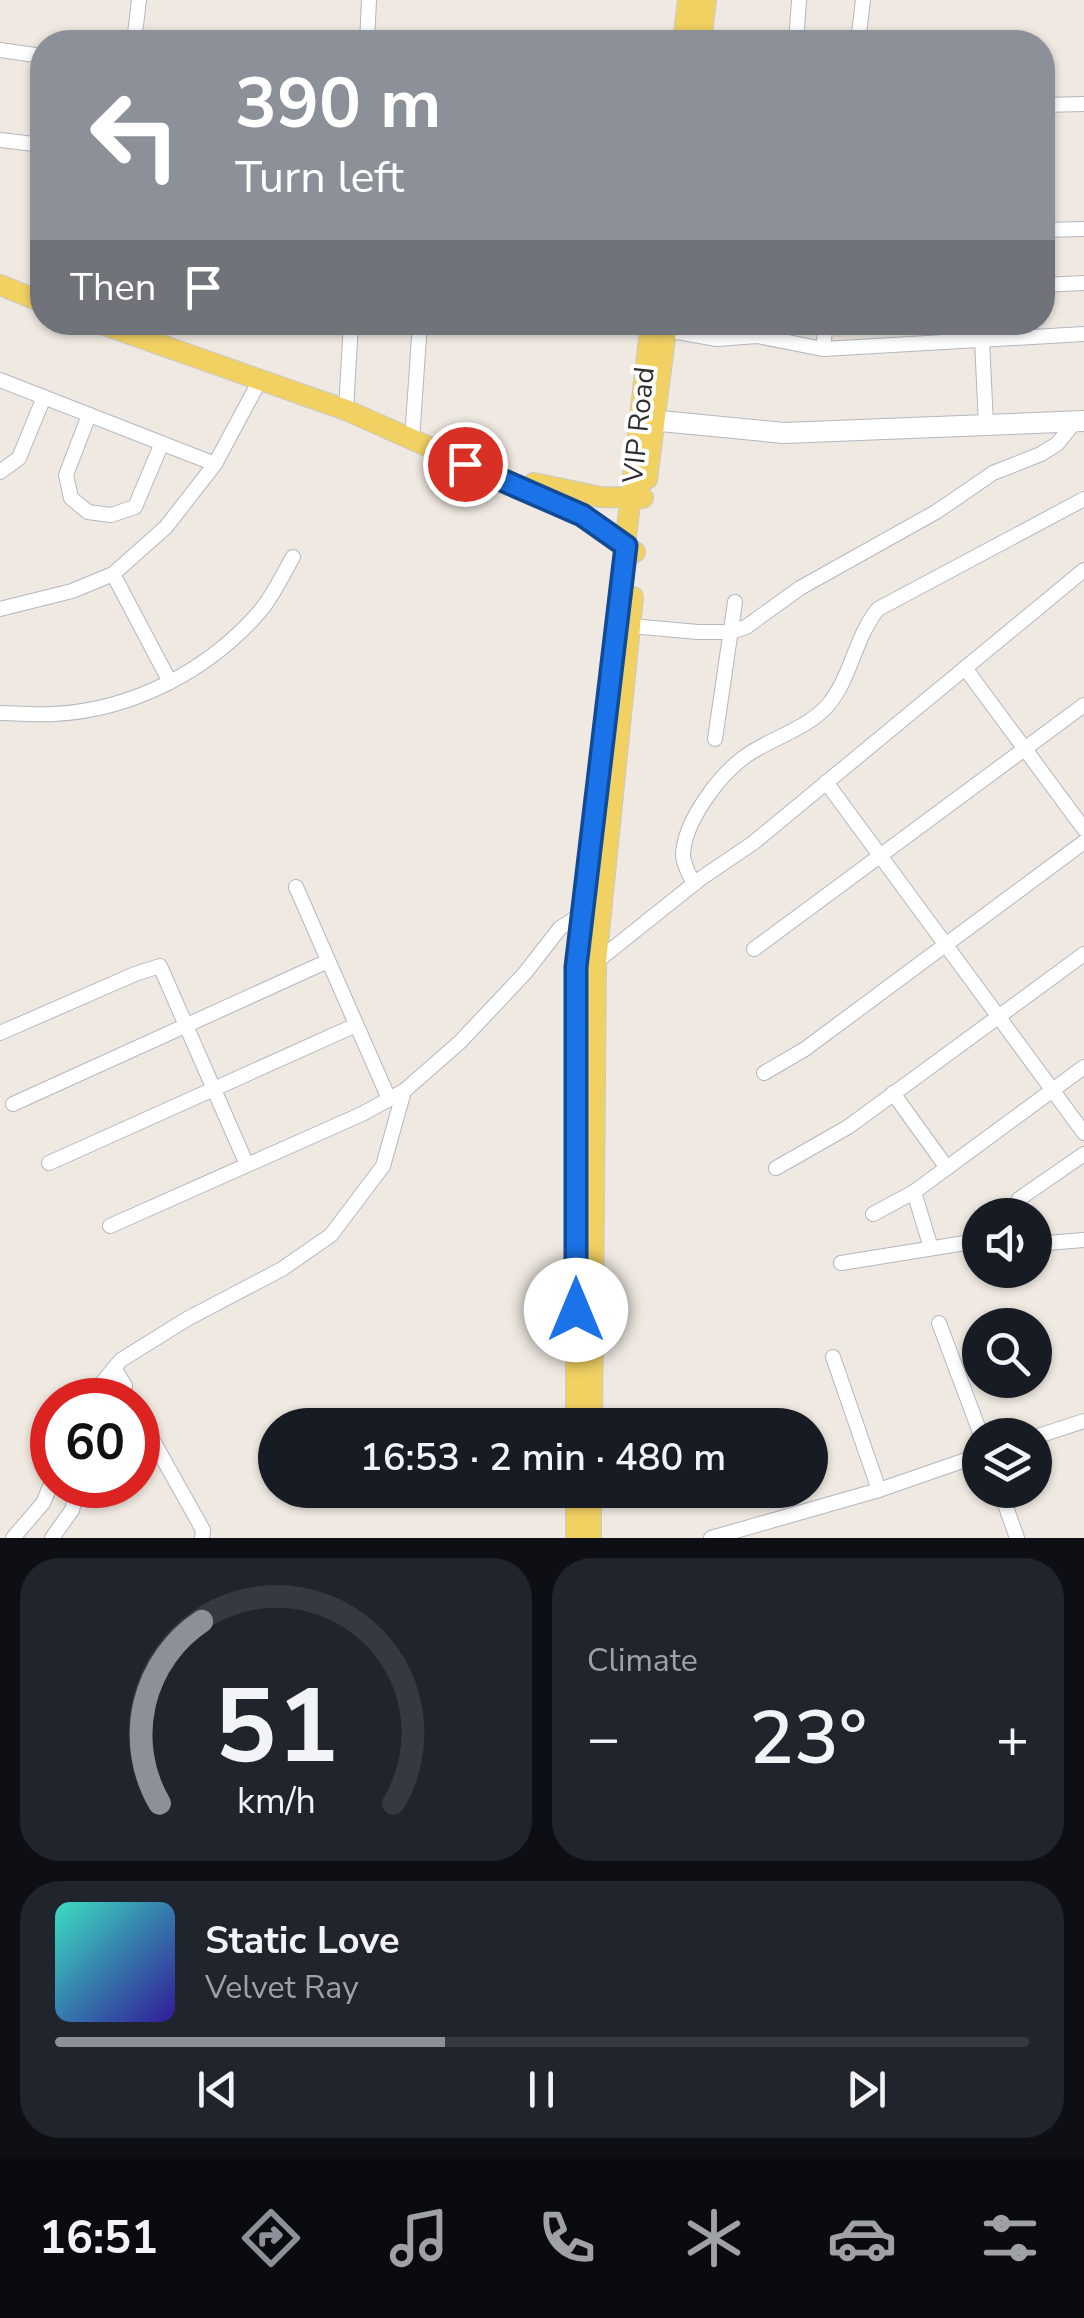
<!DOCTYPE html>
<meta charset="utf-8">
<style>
:root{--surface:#171b24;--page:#20242c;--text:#f1f3f6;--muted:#9ea1a6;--line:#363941;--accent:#8c9099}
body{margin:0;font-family:"Nunito Sans",sans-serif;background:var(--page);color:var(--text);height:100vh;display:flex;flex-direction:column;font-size:38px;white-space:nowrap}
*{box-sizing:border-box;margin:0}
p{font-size:32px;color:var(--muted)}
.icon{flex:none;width:55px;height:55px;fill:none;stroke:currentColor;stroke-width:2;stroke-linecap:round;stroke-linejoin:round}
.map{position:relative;height:1538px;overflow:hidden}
.panel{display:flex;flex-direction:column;gap:20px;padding:20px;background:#0d0f14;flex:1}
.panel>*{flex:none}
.top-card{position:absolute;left:30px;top:30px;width:1025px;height:305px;border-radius:40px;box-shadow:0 2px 8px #0004;background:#8c9099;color:#fff;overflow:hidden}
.controls{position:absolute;left:962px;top:1198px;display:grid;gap:20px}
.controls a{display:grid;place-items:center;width:90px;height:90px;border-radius:50%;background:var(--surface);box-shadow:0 2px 8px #0004;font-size:50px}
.speed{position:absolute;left:30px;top:1378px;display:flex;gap:20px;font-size:50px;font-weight:700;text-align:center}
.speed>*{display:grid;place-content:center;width:130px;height:130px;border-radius:50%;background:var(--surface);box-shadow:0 2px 8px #0004;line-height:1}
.speed .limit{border:15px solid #d22;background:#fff;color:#111}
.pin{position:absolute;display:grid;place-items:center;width:85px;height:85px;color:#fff;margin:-42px;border:5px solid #fff;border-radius:50%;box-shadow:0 2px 10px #0007}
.me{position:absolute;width:110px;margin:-55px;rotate:0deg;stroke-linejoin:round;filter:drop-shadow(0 0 8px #0008)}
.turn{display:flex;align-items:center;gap:35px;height:210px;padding:0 40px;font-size:45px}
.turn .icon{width:130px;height:130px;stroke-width:2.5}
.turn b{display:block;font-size:70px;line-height:85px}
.then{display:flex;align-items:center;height:95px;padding:0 40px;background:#0003;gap:20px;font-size:38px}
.big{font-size:75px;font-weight:600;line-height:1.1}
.panel .widget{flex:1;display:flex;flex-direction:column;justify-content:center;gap:15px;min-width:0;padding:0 35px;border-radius:40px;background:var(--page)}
.panel .dial{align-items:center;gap:0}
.dial svg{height:260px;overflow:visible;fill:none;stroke:var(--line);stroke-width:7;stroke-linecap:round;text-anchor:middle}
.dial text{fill:var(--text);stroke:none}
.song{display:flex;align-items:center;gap:30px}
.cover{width:120px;height:120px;border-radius:15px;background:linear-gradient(135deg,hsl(170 70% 55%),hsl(250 70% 35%))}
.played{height:10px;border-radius:5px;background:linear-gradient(90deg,var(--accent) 40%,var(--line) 40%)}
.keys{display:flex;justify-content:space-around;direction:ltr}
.heat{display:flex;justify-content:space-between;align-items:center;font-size:55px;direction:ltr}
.panel .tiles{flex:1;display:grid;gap:20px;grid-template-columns:1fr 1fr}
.widget:last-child{grid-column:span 2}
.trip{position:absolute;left:258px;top:1408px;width:570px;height:100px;border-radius:50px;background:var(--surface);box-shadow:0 2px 8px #0004;font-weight:600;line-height:100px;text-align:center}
.dock{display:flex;height:160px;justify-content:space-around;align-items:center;background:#090b0e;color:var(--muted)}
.dock .icon{width:70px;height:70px}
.dock .current{color:var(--accent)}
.dock b{font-size:45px;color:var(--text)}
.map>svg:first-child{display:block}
</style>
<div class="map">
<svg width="1084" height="1538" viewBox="0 0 1084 1538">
<rect width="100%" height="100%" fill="#efe9e1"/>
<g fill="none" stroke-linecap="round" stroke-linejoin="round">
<!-- minor casing -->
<g stroke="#b4b7c1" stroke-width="16">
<g id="minor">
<path d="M134 42 139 0"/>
<path d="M367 42 369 0"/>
<path d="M796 42 799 0"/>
<path d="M858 42 863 0"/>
<path d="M0 50 42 56"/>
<path d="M1042 105 1084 104"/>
<path d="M0 140 42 145"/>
<path d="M1042 230 1084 229"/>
<path d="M1042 285 1084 283"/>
<path d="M666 330 717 339 757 336 823 349 1084 334"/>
<path d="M982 340 986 425"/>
<path d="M823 349 826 322"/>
<path d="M0 380 215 464"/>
<path d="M346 410 351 322"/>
<path d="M89 415 66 475 71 498 88 512 111 515 135 507 162 443"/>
<path d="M412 440 420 322"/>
<path d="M0 472 19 458 44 397"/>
<path d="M113 574 170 682"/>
<path d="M0 609 72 591 113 574 166 527 215 464 260 380"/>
<path d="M631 626 698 632H731L746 627 800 588 936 512 993 473 1041 454 1057 444 1075 422"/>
<path d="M965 668 1084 829"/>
<path d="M0 713C18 713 36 715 54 714 133 710 210 670 261 610 274 594 283 574 293 557"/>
<path d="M715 739 735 602"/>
<path d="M826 782 1084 1133"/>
<path d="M694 884C690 876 683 864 683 855 684 822 718 777 743 758 769 738 805 731 828 705 851 678 855 637 878 609L1084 499"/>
<path d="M296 887 389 1099"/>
<path d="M754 949 1084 705"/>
<path d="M596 962 700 879 753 843 1084 570"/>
<path d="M0 1033 135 974 160 966 247 1165"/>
<path d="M764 1073 805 1049 1084 842"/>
<path d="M893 1093 947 1168"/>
<path d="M13 1104 328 961"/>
<path d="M49 1163 356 1025"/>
<path d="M776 1168 848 1127 1084 954"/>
<path d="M914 1192 931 1248"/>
<path d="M873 1214 914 1192 1084 1067"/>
<path d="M1016 1215V1204L1019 1199 1084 1154"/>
<path d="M110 1226 362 1114 404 1091 460 1042 525 973 560 928 587 911"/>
<path d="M1035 1244 1084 1240"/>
<path d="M841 1263 965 1243"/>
<path d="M939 1323 981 1435"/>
<path d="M833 1357 879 1490"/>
<path d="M114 1368 125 1386 116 1400"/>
<path d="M88 1400 121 1360 187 1319 282 1269 331 1235 383 1166 404 1091"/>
<path d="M138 1414 203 1530 202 1538"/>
<path d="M1035 1437 1084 1421"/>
<path d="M1000 1490 1017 1538"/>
<path d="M13 1538 43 1503 52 1482"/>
<path d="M52 1538 72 1510 79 1485"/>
<path d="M711 1538 879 1490 980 1455"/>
</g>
</g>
<!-- secondary casing -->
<g stroke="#b4b7c1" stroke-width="22">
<path id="secondary" d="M640 419 784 433 1084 421"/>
</g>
<!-- primary casing -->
<g stroke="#c9c9c9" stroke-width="22">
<g id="primary">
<path d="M683 42 688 0"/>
<path d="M701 42 706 0"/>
<path d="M0 285 42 302"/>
<path d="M96 322 346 410 582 515 635 552"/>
<path d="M647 479 667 322"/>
<path d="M534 483 600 497 643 498"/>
<path d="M576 1425V967L651 322"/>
<path d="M592 1425 596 962 633 597"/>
<path d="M576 1538V1490"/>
<path d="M591 1538V1490"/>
</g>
</g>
<!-- minor -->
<use href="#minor" stroke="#fff" stroke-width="14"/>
<!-- secondary -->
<use href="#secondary" stroke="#fff" stroke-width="20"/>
<!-- primary -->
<use href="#primary" stroke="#f2d163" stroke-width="20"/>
</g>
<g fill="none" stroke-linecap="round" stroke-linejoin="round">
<!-- route casing -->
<g stroke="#114b97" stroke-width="25">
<path id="route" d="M465 464 582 515 626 546 576 967V1310"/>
</g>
<!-- route -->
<use href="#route" stroke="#1a73e8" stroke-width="18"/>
</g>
<g text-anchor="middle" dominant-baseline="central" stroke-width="8" stroke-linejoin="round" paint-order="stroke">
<!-- street labels -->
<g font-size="28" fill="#2e2e2e" stroke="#fff">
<text transform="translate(639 425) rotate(-84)">VIP Road</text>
</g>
</g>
</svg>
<div class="controls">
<a><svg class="icon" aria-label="sound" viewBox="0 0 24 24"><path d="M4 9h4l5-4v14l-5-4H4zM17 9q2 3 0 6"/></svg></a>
<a><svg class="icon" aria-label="search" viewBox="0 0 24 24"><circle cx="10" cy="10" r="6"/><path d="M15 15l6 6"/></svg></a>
<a><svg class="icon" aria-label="layers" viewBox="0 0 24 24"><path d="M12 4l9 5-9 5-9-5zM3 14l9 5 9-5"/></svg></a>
</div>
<div class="speed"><div class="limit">60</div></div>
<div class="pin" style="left:465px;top:464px;background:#d93025"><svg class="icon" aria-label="arrive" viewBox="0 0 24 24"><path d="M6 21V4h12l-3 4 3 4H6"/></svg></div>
<svg class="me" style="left:576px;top:1310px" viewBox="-20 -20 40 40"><circle r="19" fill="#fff"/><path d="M0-13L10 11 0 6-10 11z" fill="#1a73e8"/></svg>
<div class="trip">16:53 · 2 min · 480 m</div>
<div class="top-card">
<div class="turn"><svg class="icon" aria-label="left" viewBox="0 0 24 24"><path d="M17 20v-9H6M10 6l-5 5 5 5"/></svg><div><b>390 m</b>Turn left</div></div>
<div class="then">Then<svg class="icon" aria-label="arrive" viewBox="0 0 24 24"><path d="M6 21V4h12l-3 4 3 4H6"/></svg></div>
</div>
</div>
<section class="panel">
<div class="tiles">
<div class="widget dial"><svg viewBox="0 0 100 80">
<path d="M14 69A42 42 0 1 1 86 69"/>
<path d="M14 69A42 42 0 0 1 27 13" stroke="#8c9099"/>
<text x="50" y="56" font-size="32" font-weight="700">51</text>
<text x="50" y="72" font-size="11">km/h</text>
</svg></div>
<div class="widget"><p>Climate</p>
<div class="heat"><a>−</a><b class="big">23°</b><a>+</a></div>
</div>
<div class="widget">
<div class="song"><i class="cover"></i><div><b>Static Love</b><p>Velvet Ray</p></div></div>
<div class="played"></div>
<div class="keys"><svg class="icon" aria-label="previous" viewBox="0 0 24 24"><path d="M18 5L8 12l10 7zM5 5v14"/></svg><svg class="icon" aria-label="pause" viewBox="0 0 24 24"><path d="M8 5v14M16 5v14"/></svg><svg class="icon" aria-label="next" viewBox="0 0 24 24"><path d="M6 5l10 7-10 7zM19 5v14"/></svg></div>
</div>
</div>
</section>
<nav class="dock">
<b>16:51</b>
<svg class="icon current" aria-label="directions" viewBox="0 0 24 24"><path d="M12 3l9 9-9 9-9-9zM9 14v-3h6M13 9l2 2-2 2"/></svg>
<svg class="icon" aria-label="music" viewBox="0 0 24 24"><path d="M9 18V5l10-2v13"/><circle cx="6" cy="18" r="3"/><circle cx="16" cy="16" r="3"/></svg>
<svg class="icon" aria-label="phone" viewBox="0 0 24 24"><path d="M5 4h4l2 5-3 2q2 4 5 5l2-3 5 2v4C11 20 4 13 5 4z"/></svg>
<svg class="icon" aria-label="climate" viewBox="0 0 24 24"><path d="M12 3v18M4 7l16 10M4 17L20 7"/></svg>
<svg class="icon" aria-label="car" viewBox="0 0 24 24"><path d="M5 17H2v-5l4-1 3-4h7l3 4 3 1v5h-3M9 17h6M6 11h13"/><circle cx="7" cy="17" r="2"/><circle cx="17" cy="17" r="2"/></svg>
<svg class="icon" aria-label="filters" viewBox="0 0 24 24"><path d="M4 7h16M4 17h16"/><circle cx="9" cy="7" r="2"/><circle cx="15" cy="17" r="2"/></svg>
</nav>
